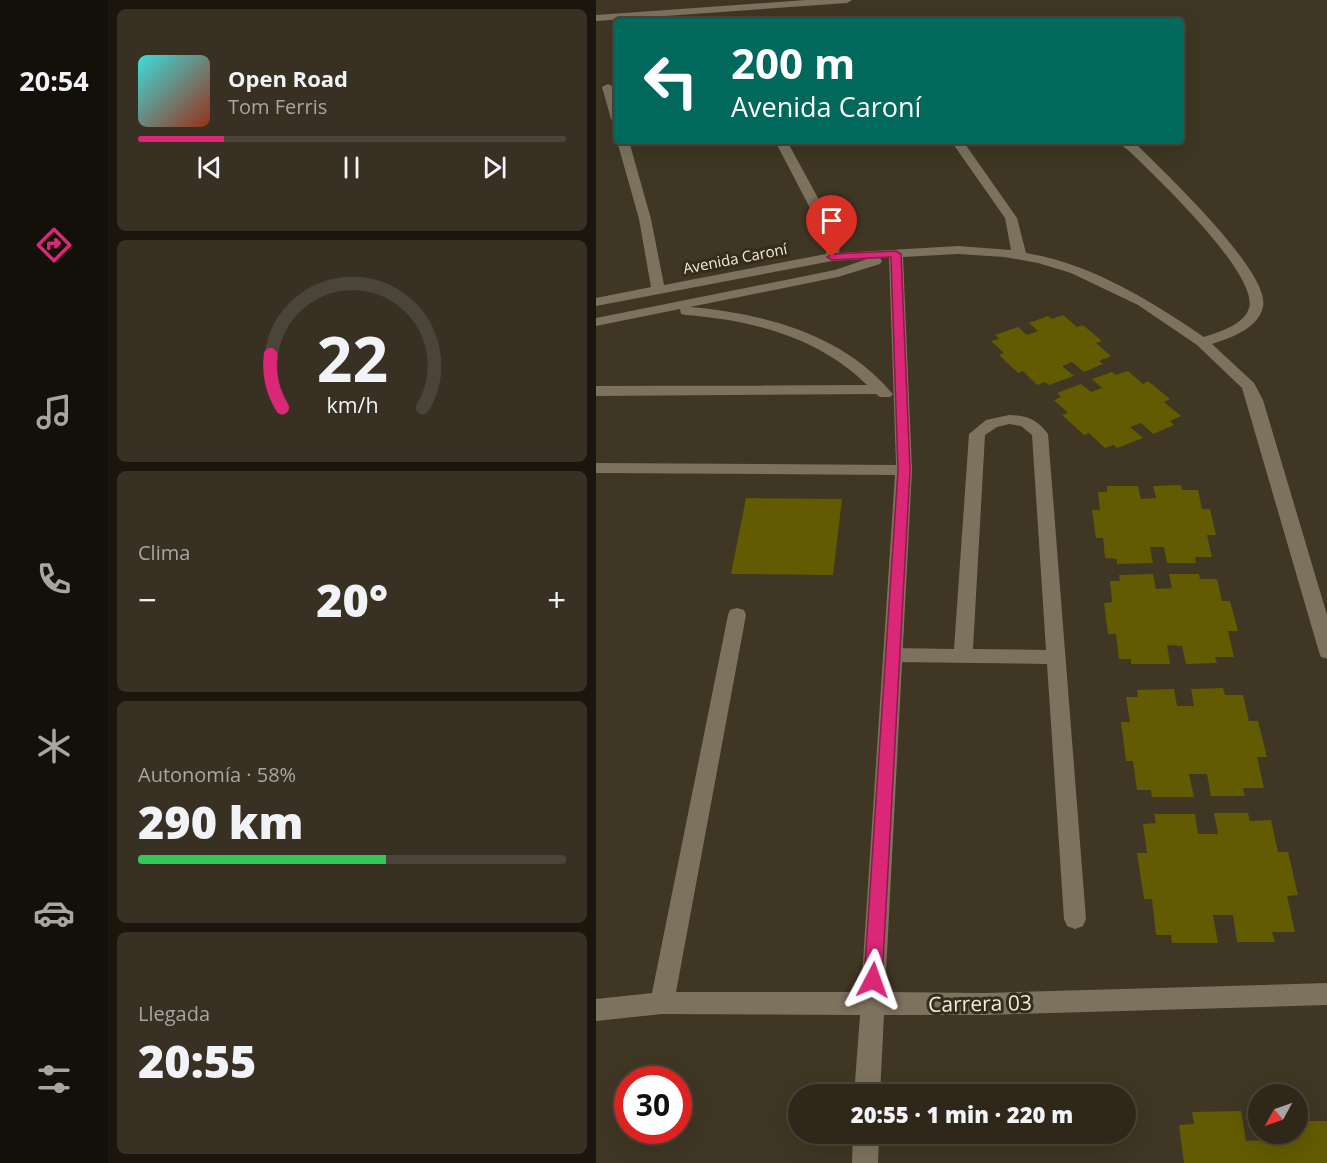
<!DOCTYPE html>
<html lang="es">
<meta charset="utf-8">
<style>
:root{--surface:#2f281a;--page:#373023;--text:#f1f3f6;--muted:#a7a6a2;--line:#4a4439;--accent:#db2777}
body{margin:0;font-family:"Open Sans",sans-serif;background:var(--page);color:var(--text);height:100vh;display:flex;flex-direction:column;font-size:22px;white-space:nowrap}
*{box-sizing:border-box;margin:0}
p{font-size:20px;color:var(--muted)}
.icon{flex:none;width:33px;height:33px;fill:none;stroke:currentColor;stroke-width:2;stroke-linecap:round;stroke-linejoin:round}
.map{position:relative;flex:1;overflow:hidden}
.panel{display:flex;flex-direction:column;gap:9px;padding:9px;background:#1a160e;width:488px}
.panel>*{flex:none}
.hud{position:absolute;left:18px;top:18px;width:570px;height:126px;border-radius:6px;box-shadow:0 6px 24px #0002,0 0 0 2px var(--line);background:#00695c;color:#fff;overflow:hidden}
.needle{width:39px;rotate:230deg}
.tools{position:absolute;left:652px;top:1084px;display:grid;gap:12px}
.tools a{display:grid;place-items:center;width:60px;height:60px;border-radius:50%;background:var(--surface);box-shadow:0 6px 24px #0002,0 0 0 2px var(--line);font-size:30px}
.speed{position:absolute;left:18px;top:1066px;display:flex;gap:12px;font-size:30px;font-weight:700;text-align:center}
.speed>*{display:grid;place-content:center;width:78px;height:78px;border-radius:50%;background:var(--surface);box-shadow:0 6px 24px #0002,0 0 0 2px var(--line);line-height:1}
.speed .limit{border:9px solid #d22;background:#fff;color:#111}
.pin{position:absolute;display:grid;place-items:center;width:51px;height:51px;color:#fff;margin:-62px -26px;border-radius:50% 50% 50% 0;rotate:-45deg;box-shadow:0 0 6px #0007}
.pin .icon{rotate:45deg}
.me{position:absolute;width:66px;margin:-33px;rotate:4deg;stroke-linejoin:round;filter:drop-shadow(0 0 4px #0008)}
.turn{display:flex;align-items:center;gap:21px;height:126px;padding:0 18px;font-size:27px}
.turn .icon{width:78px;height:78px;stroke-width:2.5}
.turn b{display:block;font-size:42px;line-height:51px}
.big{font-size:45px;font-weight:800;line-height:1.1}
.panel .widget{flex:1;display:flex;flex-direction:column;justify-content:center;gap:9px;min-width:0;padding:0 21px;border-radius:9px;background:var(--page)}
.panel .dial{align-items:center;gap:0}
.dial svg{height:156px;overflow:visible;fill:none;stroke:var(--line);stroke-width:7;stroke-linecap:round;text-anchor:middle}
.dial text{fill:var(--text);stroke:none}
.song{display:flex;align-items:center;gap:18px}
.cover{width:72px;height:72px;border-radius:9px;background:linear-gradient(135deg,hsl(180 70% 55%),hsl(10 70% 35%))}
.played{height:6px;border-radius:3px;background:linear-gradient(90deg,var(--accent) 20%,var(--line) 20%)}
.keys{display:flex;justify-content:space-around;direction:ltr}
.heat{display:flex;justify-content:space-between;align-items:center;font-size:33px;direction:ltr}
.charge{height:9px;border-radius:4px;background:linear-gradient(90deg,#34c759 58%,var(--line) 0)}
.trip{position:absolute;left:192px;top:1084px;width:348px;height:60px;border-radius:30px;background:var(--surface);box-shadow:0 6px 24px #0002,0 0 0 2px var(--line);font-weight:800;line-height:60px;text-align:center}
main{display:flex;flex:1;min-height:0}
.tab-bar{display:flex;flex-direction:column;width:108px;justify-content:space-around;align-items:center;background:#13100a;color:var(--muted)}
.tab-bar .icon{width:42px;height:42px}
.tab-bar .active{color:var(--accent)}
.tab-bar b{font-size:27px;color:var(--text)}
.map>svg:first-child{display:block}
</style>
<main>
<nav class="tab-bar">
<b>20:54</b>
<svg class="icon active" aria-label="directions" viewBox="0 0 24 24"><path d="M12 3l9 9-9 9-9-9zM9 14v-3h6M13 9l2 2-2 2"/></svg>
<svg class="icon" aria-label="music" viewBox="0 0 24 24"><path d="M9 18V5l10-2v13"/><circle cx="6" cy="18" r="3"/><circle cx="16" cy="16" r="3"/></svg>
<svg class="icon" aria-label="phone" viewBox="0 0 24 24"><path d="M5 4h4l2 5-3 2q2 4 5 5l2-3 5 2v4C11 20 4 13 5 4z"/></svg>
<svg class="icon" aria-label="climate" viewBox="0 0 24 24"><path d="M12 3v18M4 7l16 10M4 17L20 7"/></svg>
<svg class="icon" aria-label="car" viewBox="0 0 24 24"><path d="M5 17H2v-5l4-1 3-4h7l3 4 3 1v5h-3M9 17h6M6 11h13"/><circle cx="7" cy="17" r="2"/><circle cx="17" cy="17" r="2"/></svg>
<svg class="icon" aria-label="filters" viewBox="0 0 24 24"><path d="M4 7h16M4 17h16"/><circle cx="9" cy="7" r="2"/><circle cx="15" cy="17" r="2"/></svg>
</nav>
<section class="panel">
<div class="widget">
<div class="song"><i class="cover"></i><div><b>Open Road</b><p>Tom Ferris</p></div></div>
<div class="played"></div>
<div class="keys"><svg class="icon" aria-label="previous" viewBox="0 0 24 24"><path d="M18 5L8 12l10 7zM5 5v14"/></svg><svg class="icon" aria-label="pause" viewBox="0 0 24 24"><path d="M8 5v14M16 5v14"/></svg><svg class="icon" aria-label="next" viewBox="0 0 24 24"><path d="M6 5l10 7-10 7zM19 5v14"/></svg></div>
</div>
<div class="widget dial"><svg viewBox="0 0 100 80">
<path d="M14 69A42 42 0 1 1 86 69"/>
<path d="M14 69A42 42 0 0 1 8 42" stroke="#db2777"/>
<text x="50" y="56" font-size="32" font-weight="700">22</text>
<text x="50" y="72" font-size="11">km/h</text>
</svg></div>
<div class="widget"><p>Clima</p>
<div class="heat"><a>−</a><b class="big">20°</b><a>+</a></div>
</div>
<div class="widget"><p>Autonomía · 58%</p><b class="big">290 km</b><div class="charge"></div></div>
<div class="widget"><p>Llegada</p><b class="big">20:55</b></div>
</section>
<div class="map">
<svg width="732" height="1163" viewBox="0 0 732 1163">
<rect width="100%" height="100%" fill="#3f3623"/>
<!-- building -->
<g fill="#625b01">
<path d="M467 315 481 327 487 325 506 341 500 343 515 356 503 361 507 364 488 372 476 362 466 366 478 376 453 385 449 382 441 385 427 371 422 373 403 355 408 353 395 341 403 339 399 335 422 327 431 335 442 331 433 323 452 316 456 319Z"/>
<path d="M532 371 547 384 552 381 574 399 568 402 585 416 574 421 578 425 557 434 545 423 534 427 547 438 521 448 517 445 509 448 493 433 488 435 466 415 472 413 458 400 465 397 461 393 485 384 495 392 506 388 496 379 516 372 520 375Z"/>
<path d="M585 485 586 490H602L606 509H614L620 535H611L616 557H599L600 563H571L568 547H554L557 563 521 564V559L509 558 507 538H500L496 510H504L502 492H511V486H542L545 499 560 498 557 486Z"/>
<path d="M150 498 246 499 237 575 135 574Z"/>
<path d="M557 574 560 589 576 588 573 574H603L604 579H621L626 601H634L642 631H632L638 657H619L621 663 590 664 586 646 571 645 574 664H535V659H523L520 634H512L508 603 516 602 514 581H524L523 575Z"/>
<path d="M627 688 629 695H647L653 721H662L671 757H661L668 788H647L649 796H615L611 774H593L598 797H556L555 790H541L537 761H530L525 722H534L530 697H542L541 690 578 689 581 706H598L595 689Z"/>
<path d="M618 813H652L654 821 675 820 682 852H692L702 895 691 896 699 932H676L679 942H641L637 915H617L622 943H576L575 935H560L556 899H548L541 853H551L547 824 560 823 558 814H599L602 834H622Z"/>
<path d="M702 1110H709L712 1121H732V1163H588L583 1125 598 1124 596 1112 645 1111 650 1141 673 1140 672 1134H702Z"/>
</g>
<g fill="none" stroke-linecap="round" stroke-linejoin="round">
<!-- lane -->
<path fill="#7c725d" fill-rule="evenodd" d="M413 415C430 415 442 420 452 434L490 919 487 926 479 929 471 926 468 919 451 664 297 662 290 660 287 655 290 650 297 648 358 649 373 434 390 420ZM413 424 425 426 436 435 450 650 377 649 389 435 401 427Z"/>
<!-- street -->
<g fill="#7c725d" fill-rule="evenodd">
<path d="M210 0H256L251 3 0 21V15Z"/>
<path d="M12 84 18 87 21 99V122L15 119 6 87Z"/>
<path d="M21 141H33L55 219 68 285 230 254V244L226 231 179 141H191L240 231 244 244 243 253 362 246 415 250 409 218 355 141H367L421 218 430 253C496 264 553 300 608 337 623 332 648 325 653 308 663 274 558 175 533 151L520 141H534L541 145C567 171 675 272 667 307 662 329 634 338 616 344L658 383 667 400 732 618V659L725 657 723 652 646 388 601 345 542 305 475 273 442 263 408 257 362 254 307 257 316 470 289 992 390 993 732 983V1005L390 1015H288L284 1095H258L264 1015 66 1014 0 1021V999L56 993 132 615 134 610 141 608 148 610 150 615 80 992H265L299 475 0 473V463L300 465 293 258H284L286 261 284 264 242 277 94 307C166 313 246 334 294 391L297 394 294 397H284L280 394 0 396V386L271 385C223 337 155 320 90 315L85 314 84 309 0 326V318L239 270 271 259 236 261 0 306V298L55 287 43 219Z"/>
<path d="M257 1134H283L282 1163H256Z"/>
</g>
</g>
<!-- route -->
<path fill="#db2777" stroke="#8e194d" stroke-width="1.5" d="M300 251 305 254 314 470 286 980 283 986 277 988 270 986 268 980 302 470 295 257 236 260 231 257 236 254Z"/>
<g text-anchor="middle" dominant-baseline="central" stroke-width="6" stroke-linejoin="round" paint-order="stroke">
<!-- far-street labels -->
<g font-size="15" fill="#f0ebdf" stroke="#352c19">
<text transform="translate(139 258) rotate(-11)">Avenida Caroní</text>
</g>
<!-- near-street labels -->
<g font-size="21" fill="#f0ebdf" stroke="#352c19">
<text transform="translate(384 1003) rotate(-1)">Carrera 03</text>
</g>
</g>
</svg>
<div class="tools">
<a><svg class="needle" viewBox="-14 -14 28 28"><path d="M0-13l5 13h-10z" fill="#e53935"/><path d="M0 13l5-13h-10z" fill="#a7a6a2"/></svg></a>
</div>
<div class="speed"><div class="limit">30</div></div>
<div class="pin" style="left:236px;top:257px;background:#d93025"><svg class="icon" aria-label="arrive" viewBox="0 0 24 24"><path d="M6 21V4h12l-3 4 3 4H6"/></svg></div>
<svg class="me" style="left:277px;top:980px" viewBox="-20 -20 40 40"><path d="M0-17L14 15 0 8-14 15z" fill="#db2777" stroke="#fff" stroke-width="4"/></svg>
<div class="trip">20:55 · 1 min · 220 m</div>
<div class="hud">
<div class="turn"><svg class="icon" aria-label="left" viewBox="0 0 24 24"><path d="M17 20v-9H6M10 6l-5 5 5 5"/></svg><div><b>200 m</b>Avenida Caroní</div></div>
</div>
</div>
</main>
